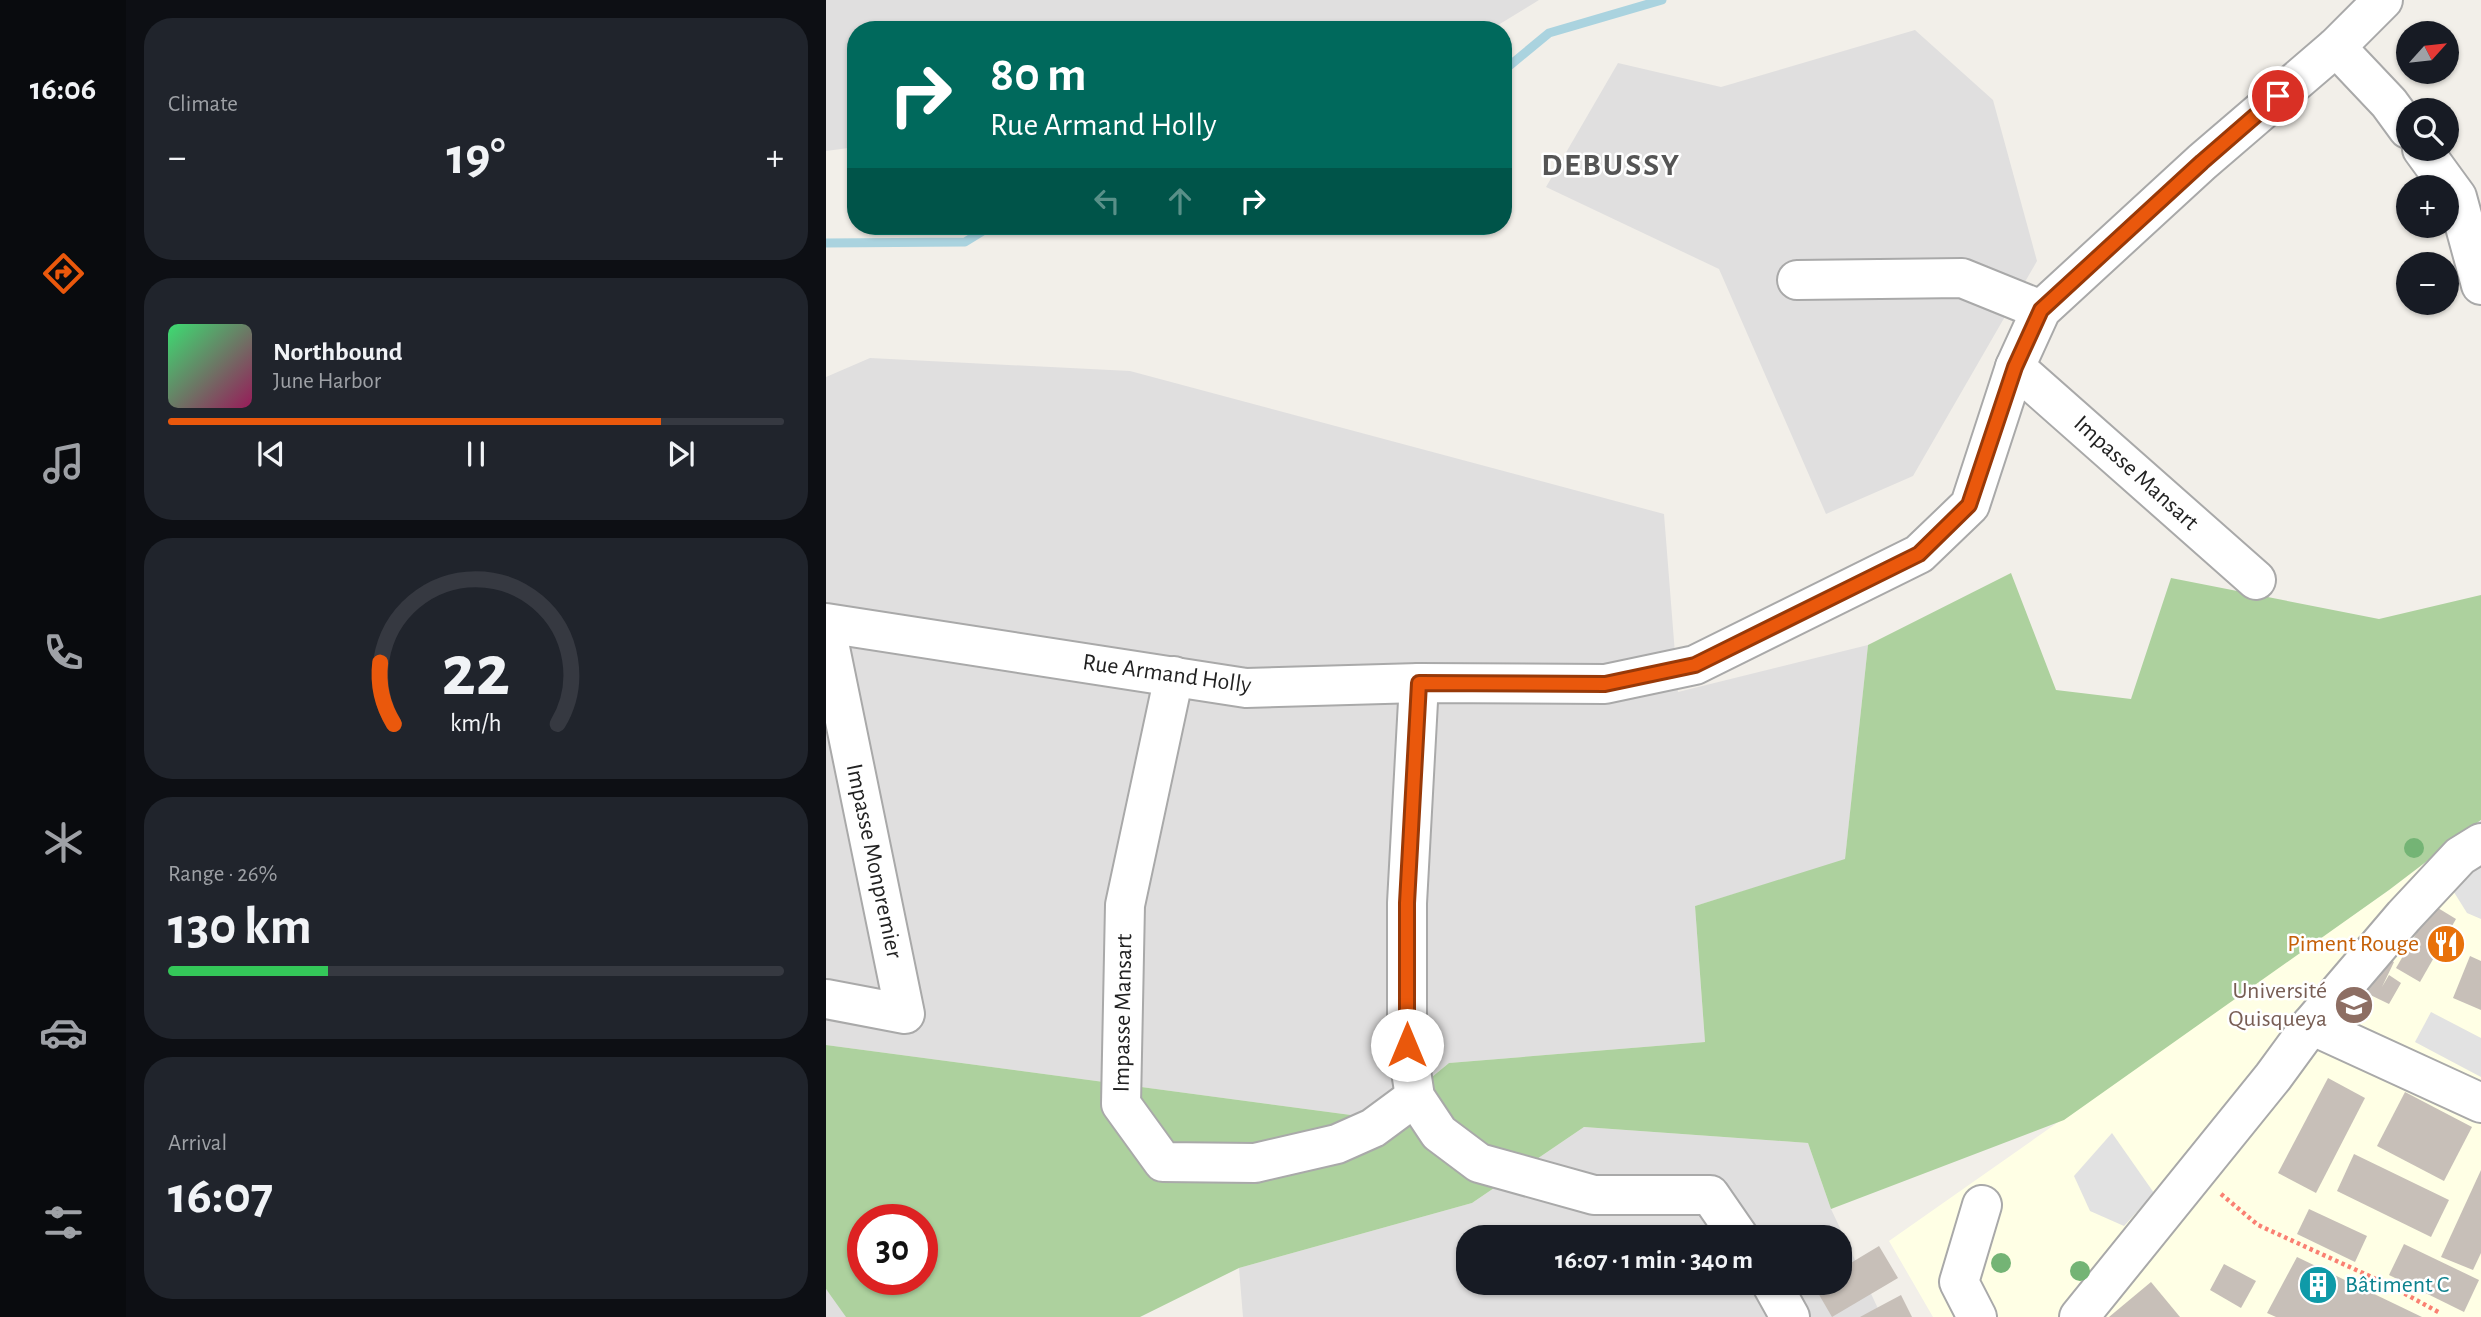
<!DOCTYPE html>
<meta charset="utf-8">
<style>
:root{--surface:#171b24;--page:#20242c;--text:#f1f3f6;--muted:#9ea1a6;--line:#363941;--accent:#ea580c}
body{margin:0;font-family:"Alegreya Sans",sans-serif;background:var(--page);color:var(--text);height:100vh;display:flex;flex-direction:column;font-size:26px;white-space:nowrap}
*{box-sizing:border-box;margin:0}
p{font-size:23px;color:var(--muted)}
.icon{flex:none;width:38px;height:38px;fill:none;stroke:currentColor;stroke-width:2;stroke-linecap:round;stroke-linejoin:round}
.map{position:relative;flex:1;overflow:hidden}
.side{display:flex;flex-direction:column;gap:18px;padding:18px;background:#0d0f14;width:700px}
.side>*{flex:none}
.banner{position:absolute;left:21px;top:21px;width:665px;height:214px;border-radius:28px;box-shadow:0 2px 5px #0004;background:#00695c;color:#fff;overflow:hidden}
.needle{width:46px;rotate:63deg}
.controls{position:absolute;left:1570px;top:21px;display:grid;gap:14px}
.controls a{display:grid;place-items:center;width:63px;height:63px;border-radius:50%;background:var(--surface);box-shadow:0 2px 5px #0004;font-size:35px}
.speed{position:absolute;left:21px;top:1204px;display:flex;gap:14px;font-size:35px;font-weight:700;text-align:center}
.speed>*{display:grid;place-content:center;width:91px;height:91px;border-radius:50%;background:var(--surface);box-shadow:0 2px 5px #0004;line-height:1}
.speed .limit{border:10px solid #d22;background:#fff;color:#111}
.pin{position:absolute;display:grid;place-items:center;width:60px;height:60px;color:#fff;margin:-30px;border:4px solid #fff;border-radius:50%;box-shadow:0 2px 7px #0007}
.me{position:absolute;width:77px;margin:-38px;rotate:0deg;stroke-linejoin:round;filter:drop-shadow(0 0 5px #0008)}
.turn{display:flex;align-items:center;gap:24px;height:147px;padding:0 28px;font-size:32px}
.turn .icon{width:91px;height:91px;stroke-width:2.5}
.turn b{display:block;font-size:49px;line-height:60px}
.lanes{display:flex;align-items:center;height:66px;padding:0 28px;background:#0003;justify-content:center;gap:35px;direction:ltr}
.lanes .off{opacity:.35}
.big{font-size:52px;font-weight:600;line-height:1.1}
.side .widget{flex:1;display:flex;flex-direction:column;justify-content:center;gap:10px;min-width:0;padding:0 24px;border-radius:28px;background:var(--page)}
.side .dial{align-items:center;gap:0}
.dial svg{height:182px;overflow:visible;fill:none;stroke:var(--line);stroke-width:7;stroke-linecap:round;text-anchor:middle}
.dial text{fill:var(--text);stroke:none}
.song{display:flex;align-items:center;gap:21px}
.cover{width:84px;height:84px;border-radius:10px;background:linear-gradient(135deg,hsl(140 70% 55%),hsl(330 70% 35%))}
.played{height:7px;border-radius:4px;background:linear-gradient(90deg,var(--accent) 80%,var(--line) 80%)}
.keys{display:flex;justify-content:space-around;direction:ltr}
.heat{display:flex;justify-content:space-between;align-items:center;font-size:38px;direction:ltr}
.charge{height:10px;border-radius:5px;background:linear-gradient(90deg,#34c759 26%,var(--line) 0)}
.trip{position:absolute;left:630px;top:1225px;width:396px;height:70px;border-radius:28px;background:var(--surface);box-shadow:0 2px 5px #0004;font-weight:600;line-height:70px;text-align:center}
main{display:flex;flex:1;min-height:0}
.tab-bar{display:flex;flex-direction:column;width:126px;justify-content:space-around;align-items:center;background:#090b0e;color:var(--muted)}
.tab-bar .icon{width:49px;height:49px}
.tab-bar .current{color:var(--accent)}
.tab-bar b{font-size:32px;color:var(--text)}
.map>svg:first-child{display:block}
</style>
<main>
<nav class="tab-bar">
<b>16:06</b>
<svg class="icon current" aria-label="directions" viewBox="0 0 24 24"><path d="M12 3l9 9-9 9-9-9zM9 14v-3h6M13 9l2 2-2 2"/></svg>
<svg class="icon" aria-label="music" viewBox="0 0 24 24"><path d="M9 18V5l10-2v13"/><circle cx="6" cy="18" r="3"/><circle cx="16" cy="16" r="3"/></svg>
<svg class="icon" aria-label="phone" viewBox="0 0 24 24"><path d="M5 4h4l2 5-3 2q2 4 5 5l2-3 5 2v4C11 20 4 13 5 4z"/></svg>
<svg class="icon" aria-label="climate" viewBox="0 0 24 24"><path d="M12 3v18M4 7l16 10M4 17L20 7"/></svg>
<svg class="icon" aria-label="car" viewBox="0 0 24 24"><path d="M5 17H2v-5l4-1 3-4h7l3 4 3 1v5h-3M9 17h6M6 11h13"/><circle cx="7" cy="17" r="2"/><circle cx="17" cy="17" r="2"/></svg>
<svg class="icon" aria-label="filters" viewBox="0 0 24 24"><path d="M4 7h16M4 17h16"/><circle cx="9" cy="7" r="2"/><circle cx="15" cy="17" r="2"/></svg>
</nav>
<section class="side">
<div class="widget"><p>Climate</p>
<div class="heat"><a>−</a><b class="big">19°</b><a>+</a></div>
</div>
<div class="widget">
<div class="song"><i class="cover"></i><div><b>Northbound</b><p>June Harbor</p></div></div>
<div class="played"></div>
<div class="keys"><svg class="icon" aria-label="previous" viewBox="0 0 24 24"><path d="M18 5L8 12l10 7zM5 5v14"/></svg><svg class="icon" aria-label="pause" viewBox="0 0 24 24"><path d="M8 5v14M16 5v14"/></svg><svg class="icon" aria-label="next" viewBox="0 0 24 24"><path d="M6 5l10 7-10 7zM19 5v14"/></svg></div>
</div>
<div class="widget dial"><svg viewBox="0 0 100 80">
<path d="M14 69A42 42 0 1 1 86 69"/>
<path d="M14 69A42 42 0 0 1 8 42" stroke="#ea580c"/>
<text x="50" y="56" font-size="32" font-weight="700">22</text>
<text x="50" y="72" font-size="11">km/h</text>
</svg></div>
<div class="widget"><p>Range · 26%</p><b class="big">130 km</b><div class="charge"></div></div>
<div class="widget"><p>Arrival</p><b class="big">16:07</b></div>
</section>
<div class="map">
<svg width="1655" height="1317" viewBox="0 0 1655 1317">
<rect width="100%" height="100%" fill="#f2efe9"/>
<!-- residential -->
<g fill="#e0dfdf" fill-rule="evenodd">
<path d="M0 0H713L664 30H30V147L0 151Z"/>
<path d="M1089 30 1167 100 1211 261 1087 476 1000 514 893 269 720 187 792 63 895 87Z"/>
<path d="M44 358 304 371 838 514 852 692 1042 645 1019 860 869 906 879 1042 623 1063 555 1119 0 1045V377Z"/>
<path d="M758 1127 982 1143 1005 1209 1056 1317H417L413 1268 646 1203ZM642 1237H1013V1283H642Z"/>
<path d="M0 1289 21 1315 20 1317H0Z"/>
</g>
<!-- education -->
<path fill="#ffffe5" d="M1655 820V1317H1107L1063 1241 1563 890Z"/>
<!-- forest -->
<path fill="#add19e" fill-rule="evenodd" d="M1185 573 1230 690 1305 699 1345 578 1553 619 1655 595V820L1563 890 1238 1120 1005 1209 982 1143 758 1127 646 1203 413 1268 314 1317H20L0 1289V1045L555 1119 623 1063 879 1042 869 906 1019 859 1042 645ZM37 1220H96V1279H37Z"/>
<!-- parking -->
<g fill="#e2e2e2">
<path d="M1655 820V919L1641 913 1606 857Z"/>
<path d="M1605 1012 1655 1038V1077L1589 1042Z"/>
<path d="M1286 1133 1328 1193 1298 1226 1264 1211 1248 1176Z"/>
</g>
<g fill="none" stroke-linecap="round" stroke-linejoin="round">
<!-- stream -->
<g stroke="#aad3df" stroke-width="9">
<path d="M677 71 723 33 836 0"/>
<path d="M0 243 139 242 165 226"/>
</g>
</g>
<!-- building -->
<g fill="#c7bfb8">
<path d="M1607 905 1630 919 1594 982 1570 968Z"/>
<path d="M1551 953 1568 962 1556 987 1563 975 1575 983 1563 1004 1532 989Z"/>
<path d="M1644 956 1655 961V1010L1627 998Z"/>
<path d="M1502 1078 1539 1098 1490 1193 1452 1173Z"/>
<path d="M1579 1092 1646 1127 1618 1181 1551 1146Z"/>
<path d="M1528 1154 1623 1200 1605 1237 1511 1191Z"/>
<path d="M1655 1170V1253L1647 1270 1615 1257Z"/>
<path d="M1483 1209 1541 1236 1529 1262 1471 1234Z"/>
<path d="M1578 1244 1653 1280 1638 1312 1563 1275Z"/>
<path d="M1053 1246 1072 1278 1006 1317 988 1286 992 1283H1013V1270Z"/>
<path d="M1471 1257 1596 1317H1450L1441 1313Z"/>
<path d="M1398 1264 1430 1281 1415 1308 1384 1290Z"/>
<path d="M1325 1282 1354 1317H1283Z"/>
<path d="M1075 1295 1086 1317H1034L1045 1311Z"/>
</g>
<g fill="none" stroke-linecap="round" stroke-linejoin="round">
<!-- minor casing -->
<g stroke="#a9a9a9" stroke-width="42">
<g id="minor">
<path d="M1510 47 1563 103 1582 129"/>
<path d="M1596 149 1631 197 1655 285"/>
<path d="M971 280 1136 278 1215 310"/>
<path d="M1189 367 1430 580"/>
<path d="M0 623 420 688 593 683 779 684 869 665 1093 554 1144 505 1189 367 1215 310 1376 162 1510 47 1557 0"/>
<path d="M0 628 79 1014 0 999"/>
<path d="M348 676 299 905 295 1104 337 1162 429 1163 511 1144 547 1128 589 1097"/>
<path d="M593 683 581 903V1045L589 1097 613 1133 653 1163 768 1195H884L913 1237"/>
<path d="M1485 1025 1655 1103"/>
<path d="M945 1283 964 1317"/>
<path d="M1151 1317 1133 1282 1156 1205"/>
<path d="M1253 1317 1447 1077 1485 1025 1578 916 1634 856 1655 843"/>
</g>
</g>
<!-- path -->
<path stroke="#fa8072" stroke-width="4.5" stroke-dasharray="3.5 3.5" stroke-linecap="butt" d="M1395 1194 1432 1225 1563 1285 1614 1313"/>
<!-- minor -->
<use href="#minor" stroke="#fff" stroke-width="38"/>
</g>
<!-- trees -->
<g fill="#74b475">
<circle cx="1588" cy="848" r="10"/>
<circle cx="1175" cy="1263" r="10"/>
<circle cx="1254" cy="1271" r="10"/>
</g>
<g fill="none" stroke-linecap="round" stroke-linejoin="round">
<!-- route casing -->
<g stroke="#983908" stroke-width="18">
<path id="route" d="M581 1045V903L593 683 779 684 869 665 1093 554 1143 505 1189 367 1215 310 1376 162 1452 96"/>
</g>
<!-- route -->
<use href="#route" stroke="#ea580c" stroke-width="12"/>
</g>
<!-- icons -->
<defs>
<g id="restaurant-disc" transform="scale(2.0125)"><circle r="9.5" fill="#e8710a" stroke="#fff"/><path d="M-5-6h1v4h1v-4h1v4h1v-4h1v5L-1.5 .5V6h-2V.5L-5-1ZM5-6V6H3V1.5H1.5Q1.5-4 5-6Z" fill="#fff"/></g>
<g id="university-disc" transform="scale(2.0125)"><circle r="9.5" fill="#8d6e63" stroke="#fff"/><path d="M0-5L7-2L0 1L-7-2ZM-4 1L0 2.5L4 1V4Q0 6-4 4Z" fill="#fff"/></g>
<g id="building-disc" transform="scale(2.0125)"><circle r="9.5" fill="#0f9aa8" stroke="#fff"/><path d="M-4-6H4V6H1V3H-1V6H-4ZM-2.5-4.3h1.7v1.8h-1.7ZM.8-4.3h1.7v1.8H.8ZM-2.5-1h1.7V.8h-1.7ZM.8-1h1.7V.8H.8Z" fill="#fff"/></g>
</defs>
<g fill-rule="evenodd">
<use href="#restaurant-disc" x="1620" y="944"/>
<use href="#university-disc" x="1528" y="1005"/>
<use href="#building-disc" x="1492" y="1285"/>
</g>
<g text-anchor="middle" dominant-baseline="central" stroke-width="5" stroke-linejoin="round" paint-order="stroke">
<!-- street labels -->
<g font-size="24" fill="#222" stroke="#fff">
<text transform="translate(1310 473) rotate(42)">Impasse Mansart</text>
<text transform="translate(341 674) rotate(8)">Rue Armand Holly</text>
<text transform="translate(48 861) rotate(78)">Impasse Monpremier</text>
<text transform="translate(297 1013) rotate(-89)">Impasse Mansart</text>
</g>
<!-- food labels -->
<g font-size="24" fill="#c56008" stroke="#fff" text-anchor="end">
<text x="1593" y="944">Piment Rouge</text>
</g>
<!-- education labels -->
<g font-size="24" fill="#785e54" stroke="#fff" text-anchor="end">
<text x="1501" y="991">Université<tspan x="1501" dy="28">Quisqueya</tspan></text>
</g>
<!-- culture labels -->
<g font-size="24" fill="#0d838f" stroke="#fff" text-anchor="start">
<text x="1519" y="1285">Bâtiment C</text>
</g>
<!-- district labels -->
<g font-size="32" font-weight="bold" letter-spacing="2" fill="#555" stroke="#fff">
<text x="785" y="165">DEBUSSY</text>
</g>
</g>
</svg>
<div class="controls">
<a><svg class="needle" viewBox="-14 -14 28 28"><path d="M0-13l5 13h-10z" fill="#e53935"/><path d="M0 13l5-13h-10z" fill="#9ea1a6"/></svg></a>
<a><svg class="icon" aria-label="search" viewBox="0 0 24 24"><circle cx="10" cy="10" r="6"/><path d="M15 15l6 6"/></svg></a>
<a>+</a>
<a>−</a>
</div>
<div class="speed"><div class="limit">30</div></div>
<div class="pin" style="left:1452px;top:96px;background:#d93025"><svg class="icon" aria-label="arrive" viewBox="0 0 24 24"><path d="M6 21V4h12l-3 4 3 4H6"/></svg></div>
<svg class="me" style="left:581px;top:1045px" viewBox="-20 -20 40 40"><circle r="19" fill="#fff"/><path d="M0-13L10 11 0 6-10 11z" fill="#ea580c"/></svg>
<div class="trip">16:07 · 1 min · 340 m</div>
<div class="banner">
<div class="turn"><svg class="icon" aria-label="right" viewBox="0 0 24 24"><path d="M7 20v-9h11M14 6l5 5-5 5"/></svg><div><b>80 m</b>Rue Armand Holly</div></div>
<div class="lanes"><svg class="icon off" aria-label="left" viewBox="0 0 24 24"><path d="M17 20v-9H6M10 6l-5 5 5 5"/></svg><svg class="icon off" aria-label="ahead" viewBox="0 0 24 24"><path d="M12 20V5M6 11l6-6 6 6"/></svg><svg class="icon" aria-label="right" viewBox="0 0 24 24"><path d="M7 20v-9h11M14 6l5 5-5 5"/></svg></div>
</div>
</div>
</main>
